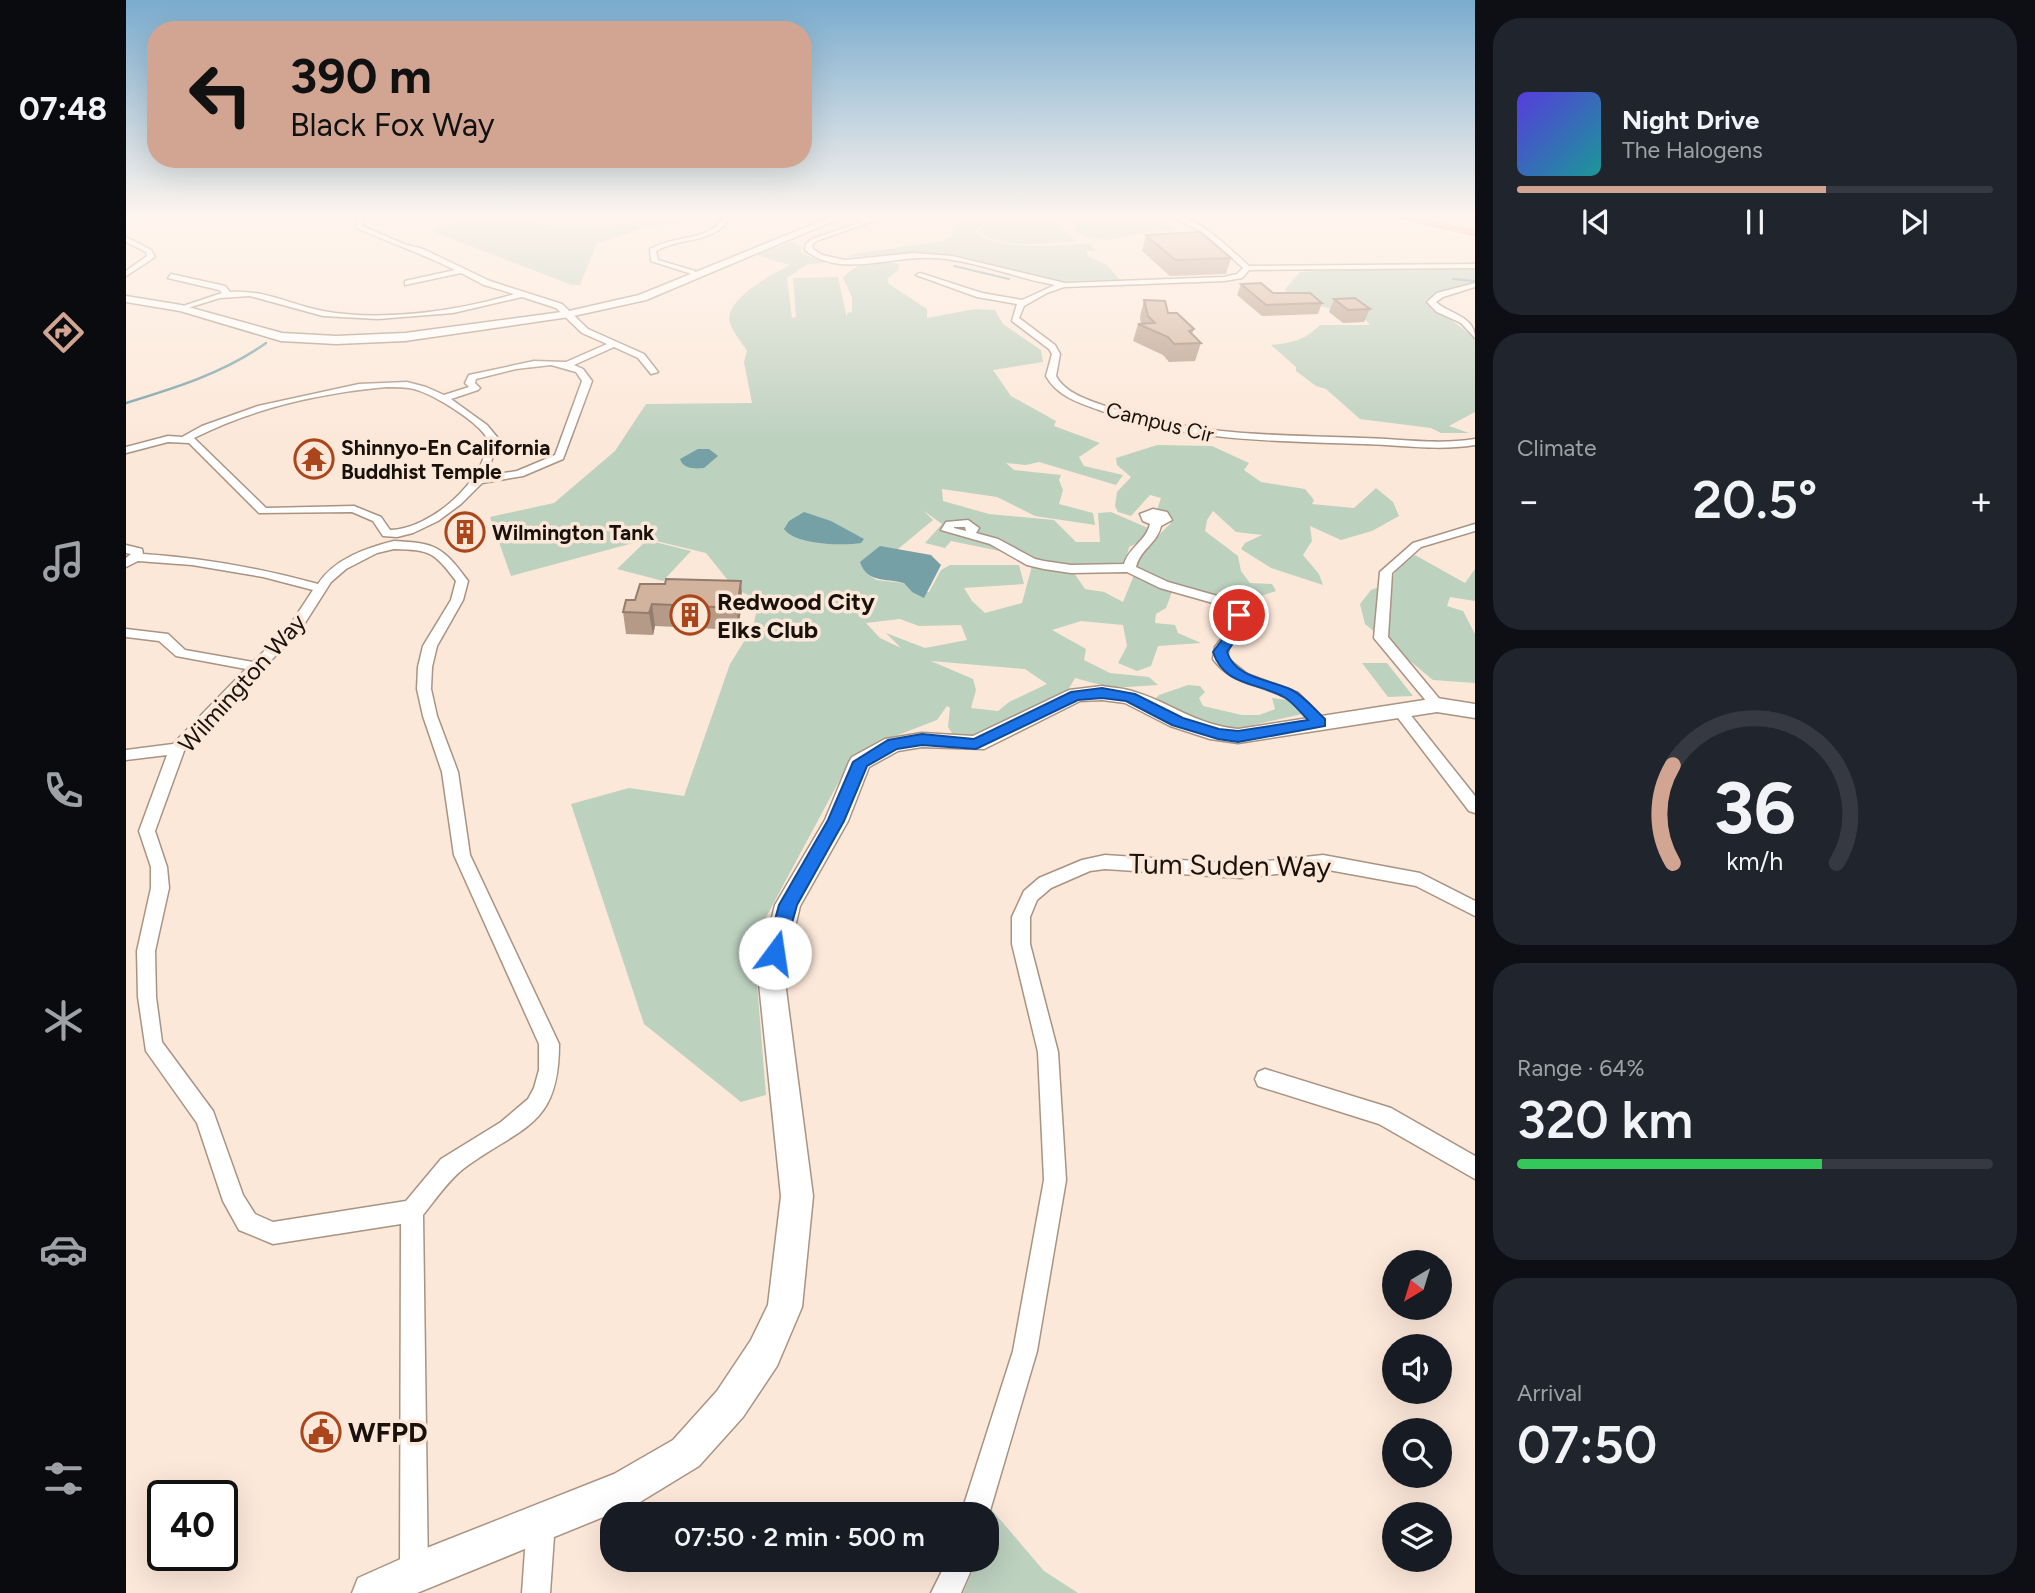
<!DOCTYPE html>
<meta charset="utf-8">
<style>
:root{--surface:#171b24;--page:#20242c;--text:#f1f3f6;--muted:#9ea1a6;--line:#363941;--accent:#d2a593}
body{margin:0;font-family:Figtree,sans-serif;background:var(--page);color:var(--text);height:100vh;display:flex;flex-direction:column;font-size:26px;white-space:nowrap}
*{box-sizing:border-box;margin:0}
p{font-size:23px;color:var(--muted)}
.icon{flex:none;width:38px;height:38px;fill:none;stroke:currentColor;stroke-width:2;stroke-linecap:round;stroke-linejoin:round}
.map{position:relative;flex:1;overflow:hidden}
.panel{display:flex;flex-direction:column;gap:18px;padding:18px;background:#0d0f14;width:560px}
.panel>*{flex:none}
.banner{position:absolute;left:21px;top:21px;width:665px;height:147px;border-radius:28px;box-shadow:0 7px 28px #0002;background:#d2a593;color:#111;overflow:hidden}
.needle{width:46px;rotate:218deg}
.fabs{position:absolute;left:1256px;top:1250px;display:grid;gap:14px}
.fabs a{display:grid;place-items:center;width:70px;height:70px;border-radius:50%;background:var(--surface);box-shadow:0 7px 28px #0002;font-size:35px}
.speed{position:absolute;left:21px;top:1480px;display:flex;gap:14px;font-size:35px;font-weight:700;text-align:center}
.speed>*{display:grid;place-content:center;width:91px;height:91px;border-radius:50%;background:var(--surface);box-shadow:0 7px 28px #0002;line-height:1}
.speed .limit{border:4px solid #111;border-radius:10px;background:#fff;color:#111}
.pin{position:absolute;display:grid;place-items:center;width:60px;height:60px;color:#fff;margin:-30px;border:4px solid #fff;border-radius:50%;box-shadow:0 2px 7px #0007}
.me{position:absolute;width:77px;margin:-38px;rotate:14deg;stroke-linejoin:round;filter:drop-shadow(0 0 5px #0008)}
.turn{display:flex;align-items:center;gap:24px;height:147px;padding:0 28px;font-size:32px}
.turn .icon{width:91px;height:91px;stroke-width:2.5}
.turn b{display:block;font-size:49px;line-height:60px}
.big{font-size:52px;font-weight:600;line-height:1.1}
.panel .widget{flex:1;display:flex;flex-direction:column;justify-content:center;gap:10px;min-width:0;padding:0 24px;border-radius:28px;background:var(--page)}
.panel .dial{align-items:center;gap:0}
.dial svg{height:182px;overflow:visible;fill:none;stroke:var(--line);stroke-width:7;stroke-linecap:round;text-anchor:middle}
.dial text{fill:var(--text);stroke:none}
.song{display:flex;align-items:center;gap:21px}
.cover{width:84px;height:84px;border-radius:10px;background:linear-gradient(135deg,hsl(250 70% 55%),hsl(180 70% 35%))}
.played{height:7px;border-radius:4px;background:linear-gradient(90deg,var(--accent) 65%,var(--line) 65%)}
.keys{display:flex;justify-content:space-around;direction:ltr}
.heat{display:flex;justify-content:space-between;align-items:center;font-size:38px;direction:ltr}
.charge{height:10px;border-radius:5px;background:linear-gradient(90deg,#34c759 64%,var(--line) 0)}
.trip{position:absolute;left:474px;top:1502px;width:399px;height:70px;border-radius:28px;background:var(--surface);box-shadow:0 7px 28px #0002;font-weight:600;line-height:70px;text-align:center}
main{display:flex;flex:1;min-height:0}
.tab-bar{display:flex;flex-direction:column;width:126px;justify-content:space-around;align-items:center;background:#090b0e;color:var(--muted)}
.tab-bar .icon{width:49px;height:49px}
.tab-bar .selected{color:var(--accent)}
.tab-bar b{font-size:32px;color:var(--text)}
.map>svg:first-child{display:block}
</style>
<main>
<nav class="tab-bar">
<b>07:48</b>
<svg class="icon selected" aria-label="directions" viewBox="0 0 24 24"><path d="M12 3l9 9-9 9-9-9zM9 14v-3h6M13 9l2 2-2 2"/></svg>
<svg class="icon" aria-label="music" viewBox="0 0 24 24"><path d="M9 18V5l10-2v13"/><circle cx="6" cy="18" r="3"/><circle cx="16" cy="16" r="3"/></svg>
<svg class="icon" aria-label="phone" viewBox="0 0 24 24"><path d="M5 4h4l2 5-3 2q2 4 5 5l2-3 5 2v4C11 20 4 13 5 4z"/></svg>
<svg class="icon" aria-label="climate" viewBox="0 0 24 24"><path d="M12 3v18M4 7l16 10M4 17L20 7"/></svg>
<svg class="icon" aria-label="car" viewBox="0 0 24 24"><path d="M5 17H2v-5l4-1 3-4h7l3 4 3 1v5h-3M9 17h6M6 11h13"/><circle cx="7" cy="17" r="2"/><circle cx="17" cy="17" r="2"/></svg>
<svg class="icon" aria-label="filters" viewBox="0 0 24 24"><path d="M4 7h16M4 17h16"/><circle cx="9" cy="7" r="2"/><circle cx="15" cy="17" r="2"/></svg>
</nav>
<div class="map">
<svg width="1349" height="1593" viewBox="0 0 1349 1593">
<rect width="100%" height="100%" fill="#fce8d9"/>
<!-- green -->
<g fill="#bdd1bf" fill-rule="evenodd">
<path d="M361 217H399L397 220 424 226 471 228 556 217 553 223 521 227 471 243 454 285H446L305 231 335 220Z"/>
<path d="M843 217H927L950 242C920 242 877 251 853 231L864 217 858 218 859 222 849 231C870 253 935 244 964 244L970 251H960L962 256 981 265 994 280 928 281 830 255 778 253 723 257V255L816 241 825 237 828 227Z"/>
<path d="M937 217H1028L1052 230C1039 231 1025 231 1013 233 989 239 972 245 949 231L950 224Z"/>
<path d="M666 242 675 245V253L699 263 682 264 661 278 666 318 670 317 667 278 712 277 721 318V313L726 312V297L717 278C731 261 753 260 773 264L772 270 761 279 763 284 801 309V318L849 309 869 310 877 324 915 350 917 362 867 370 885 396 930 421 928 426 974 443 953 457 958 466 997 475 990 485 913 462 900 465 880 463 888 470 935 475 933 480 937 490 933 504 967 513 969 525 909 516 871 497 816 489 817 501 863 514 928 520 950 542H974L972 513 985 512 1022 528 1020 539 1003 547 999 565 947 566 825 541 819 548 799 543 816 524 798 511 807 520 742 574 750 580 778 583 786 592H803L815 570 824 565H893L898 584 838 588 846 601 859 613 896 603 906 566 948 573 959 589 978 592 997 602 1008 575 1046 592 1040 608 1030 614 1029 623 1049 625 1052 633 1075 643 1032 646 1025 666 1011 671 992 663 1001 646 997 625 955 621 926 630 960 649 958 660 984 673 1023 677 1032 685 986 688 949 678 942 690 858 737 831 741 822 727 824 708 821 706 811 720 746 745 725 759 638 921 629 959 640 1095 615 1102 518 1024 445 804 503 788 558 796 604 664 627 627 633 600 609 589 580 553 522 539 385 576 364 517 428 503 489 451 520 404 626 403 618 362 621 351C616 343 607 332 604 323 597 300 648 273 664 265L630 255ZM774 619 793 626 835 625 841 640 799 648 760 633 775 648 754 638 740 623ZM805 661 899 669 921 684 883 702 872 711 845 708 850 690 847 679Z"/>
<path d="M1266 267 1349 268V283L1309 294 1300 301 1349 338V412L1323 426 1343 433H1315L1305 428 1234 419 1200 389 1190 386 1170 371V367L1145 345C1165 343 1179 340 1194 325H1244L1237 317 1164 298 1159 289 1174 272Z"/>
<path d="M1031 445 1086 446 1123 463 1118 470 1135 482 1179 489 1188 500 1186 504 1228 508 1250 488 1267 502 1273 516 1246 531 1215 540 1184 526 1186 541 1177 555 1193 574 1197 585 1145 568 1115 549 1119 543 1136 535 1110 532 1087 511 1081 520 1079 531 1112 556 1115 571 1124 583 1146 584 1150 591 1111 604 1038 583 1009 568 1014 554 1045 523 1031 510 1035 498 1024 495 1005 516 992 512 989 506 991 492 1005 477 991 465 990 458Z"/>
<path d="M521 540 565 551 537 581 491 569Z"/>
<path d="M1289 555 1339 583 1349 569V601L1324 597 1321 606 1337 611 1349 634V683L1307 680 1239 624 1234 604 1245 590 1266 582 1270 568Z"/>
<path d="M1236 663H1261L1287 696 1262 697Z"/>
<path d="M1062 685 1074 686 1079 692 1073 698 1077 706 1116 715H1133L1149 709 1146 698 1163 700 1176 714 1101 731 1083 729 1028 700 1033 695Z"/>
<path d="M866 1510 918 1571 952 1593H837L852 1559H861V1529Z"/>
</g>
<!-- water -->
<g fill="#75a0a6">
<path d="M572 449H583L592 456 578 468C569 469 557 469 554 459Z"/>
<path d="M678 512 705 521 738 539 735 543C717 546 669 545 658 529L663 521Z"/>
<path d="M754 546 805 555 815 565 798 598 786 592 778 583C759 578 741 583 734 562Z"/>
</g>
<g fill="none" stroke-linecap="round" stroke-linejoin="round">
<!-- stream-far1 -->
<g stroke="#75a0a6" stroke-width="2">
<path d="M828 266 883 279"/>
<path d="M1327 279 1349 281"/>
</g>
<!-- stream -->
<path stroke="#75a0a6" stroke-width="2.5" d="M0 403C49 388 98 373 140 343"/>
<!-- street casing -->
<g stroke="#a99382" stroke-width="3">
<g id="street">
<path d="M169 217H208L205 219Z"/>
<path d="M231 217H237L236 226 278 244 297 249 364 281 436 304 462 329 518 354 532 372 525 374 512 358 488 347 448 365 457 369 466 381 437 459 397 476 356 483 335 504 312 521 287 533 271 537 257 536 247 521 226 512 133 513 63 443 42 442 0 453V447L42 436 56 437 76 426 132 406 233 384 281 382 300 387 318 395 343 387 339 383 343 375 408 361 440 362 481 344 456 333 430 308 396 297 327 313 252 319 197 316 124 296 94 298 55 310 51 308 96 293 93 290 42 278 45 274 99 286 104 292C137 289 165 305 197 311 255 322 332 311 388 294L358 285 335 273 279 285V281L329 270C297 254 264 243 231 228ZM425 365 450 372 456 381 429 455 391 471 359 476 371 447V437L361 425 325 399 352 390 354 388 349 383 350 379 390 369ZM260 387C269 387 279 387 288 389 307 394 354 422 362 440 359 481 305 529 264 530L255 517 228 506 140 508 68 438C127 408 195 393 260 387Z"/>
<path d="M598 217H604C589 245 555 236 530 251L532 260 569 271V275L525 261 524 249C547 235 583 242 598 217Z"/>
<path d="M751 217H759L690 241 686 245 687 249 696 255 719 260 788 253 826 256 939 283 1098 277 1111 274 1117 268 1079 234 1048 217C1072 215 1105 250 1123 266L1349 264V268L1123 270 1116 278 1098 281 938 287 921 293 898 306 893 318 929 345 934 354 930 376C939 393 962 400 979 406 1063 436 1149 435 1237 438 1275 439 1311 445 1349 439V445C1311 451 1275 445 1237 444 1146 441 1059 441 973 410 953 403 931 396 920 376L926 354 923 349 886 321 891 304 851 297 790 275 794 273 856 293 896 300 929 285C888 278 849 260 807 258 766 255 714 279 679 250L680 244 686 239Z"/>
<path d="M0 237 25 250 29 257 0 276V271L21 256 20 252 0 242Z"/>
<path d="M1349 283V287L1317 297 1310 302C1323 314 1349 316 1349 338L1335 323 1311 312 1301 302 1311 293Z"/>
<path d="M1027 509 1041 512 1046 520 1035 526C1031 544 1015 548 1010 567L1042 582 1095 597 1114 607 1120 625 1103 647 1101 658 1121 674 1172 693 1199 720 1201 723 1199 726H1189C1179 715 1169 702 1156 696 1131 683 1105 684 1087 659L1089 647 1106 625 1103 612 1087 603 1034 588 1001 572 945 573 918 569 901 565 864 544 815 530 820 522 842 520 853 528 850 533 872 539 909 559 918 561 945 565 998 564C1004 546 1020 541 1024 524L1017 521 1014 514ZM839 527 840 531 828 528V527Z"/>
<path d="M1349 524V531L1295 547 1266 573 1262 637 1316 702 1318 705 1316 708H1306L1248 638 1254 572 1287 543Z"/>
<path d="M268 541C310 543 317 547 342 581L337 600 311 646 306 667 305 689 311 716 332 772 344 855 433 1044C433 1129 394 1126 337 1169 321 1182 310 1199 297 1215L302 1573 298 1583 288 1587 278 1583 274 1573 275 1224 147 1244 113 1230 97 1201 71 1123 20 1051 12 997 11 951 25 888V867L13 831 41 755 0 760V750L47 744 120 669 50 656 33 641 0 637V629L42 634 59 650 127 662 162 628 187 590 137 577 66 565 12 561 0 567V558L5 554 0 553V545L16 549 17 554C77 558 134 568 192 584 208 559 240 548 268 541ZM268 549C305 550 308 552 330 581L325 600 297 646 292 667 291 689 297 716 316 772 328 855 413 1044V1070L408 1088 402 1099 375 1122 315 1159 280 1201 147 1222 129 1214 117 1195 87 1111 36 1042 30 997 29 951 43 888 41 867 29 831 58 751 86 718 172 634 205 582 220 569 251 553Z"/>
<path d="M1274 706 1279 708 1349 796V813L1343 811 1269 714 1267 711 1269 708Z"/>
<path d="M979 855 1115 864 1197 855 1294 873 1349 901V916L1290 886 1197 869 1115 878 979 869 964 871 925 888 911 900 904 917V944L932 1052 940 1180 911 1351 863 1514 861 1518V1514H835L887 1351 918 1180 912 1052 886 944V917L898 891 913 878 956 860Z"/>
<path d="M1139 1069 1265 1108 1349 1156V1179L1253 1124 1132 1086 1129 1079 1132 1072Z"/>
<path d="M415 1508 425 1512 429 1522 424 1593H396L401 1522 405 1512Z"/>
<path d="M822 1559H850L835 1593H805Z"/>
</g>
</g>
<!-- secondary casing -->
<g stroke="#a99382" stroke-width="3">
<g id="secondary">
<path d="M705 217H717L520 300 443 317 279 341 210 344 155 341 54 311 0 302V296L55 305 156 333 210 336 279 333 443 311 513 295Z"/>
<path d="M729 217H741L746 220 741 223Z"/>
<path d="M976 686C987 688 998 688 1009 692 1048 704 1067 724 1112 729L1311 698 1349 704V718L1311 712 1112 743 1084 739 1044 726 999 703 976 700 954 701 858 749 796 747 772 751 743 767 722 821 674 906 658 974 687 1196 676 1307 651 1366 617 1417 573 1466 514 1502 291 1593H226L232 1578 288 1553 488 1474 547 1440 591 1391 625 1340 642 1305 655 1196 632 974 649 905 699 820 723 762 726 757 759 739 796 733 847 736 943 690Z"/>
</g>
</g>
<!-- highway casing -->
<g stroke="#fff" stroke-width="3">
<path id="highway" d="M1265 217H1287L1349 229V237Z"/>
</g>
<!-- street -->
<use href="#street" fill="#fff" fill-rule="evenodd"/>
<!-- secondary -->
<use href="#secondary" fill="#fff" fill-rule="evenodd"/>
<!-- highway -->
<use href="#highway" fill="#fd9c8d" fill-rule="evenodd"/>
</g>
<!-- wall -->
<g fill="#b59a87">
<path d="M1020 235 1105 258 1100 274 1044 276 1016 251Z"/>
<path d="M1115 284 1147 293 1196 303 1192 314 1136 316 1111 295Z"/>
<path d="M1208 299 1244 309 1238 322 1217 323 1203 312Z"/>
<path d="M1018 300 1042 313 1068 329 1066 334 1075 343 1069 361 1043 362 1037 355 1007 341 1012 324H1015L1014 317Z"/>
<path d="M615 581 616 602 612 630 529 626 527 635 500 634 497 612 509 600 539 584Z"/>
</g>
<!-- shaded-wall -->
<g fill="#937d6e">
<path d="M615 581 616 602 612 630 611 608Z"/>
<path d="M526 604 529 626 527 635 523 613Z"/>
</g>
<!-- building -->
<g fill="#d2b39d" stroke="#937d6e" stroke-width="2">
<path d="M1074 232 1105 258 1049 260 1020 235Z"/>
<path d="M1135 283 1147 293H1184L1196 303 1140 305 1115 284Z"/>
<path d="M1229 298 1244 309 1222 310 1208 299Z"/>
<path d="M1018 300 1039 301 1042 313H1051L1068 329 1063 331 1075 343 1048 344 1042 337 1012 324 1029 323 1022 316Z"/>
<path d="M540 579 615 581 611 608 526 604 523 613 497 612 500 600H509L514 584H539Z"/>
</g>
<!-- sky -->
<linearGradient id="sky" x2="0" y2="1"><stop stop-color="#7aacce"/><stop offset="0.49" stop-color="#fef5ee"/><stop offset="1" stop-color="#fef5ee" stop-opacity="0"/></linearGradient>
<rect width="1349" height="440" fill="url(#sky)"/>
<!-- route -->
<path fill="#1a73e8" stroke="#114b97" stroke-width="2" d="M1113 611 1119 615 1120 625 1101 652C1110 679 1143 679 1166 690 1178 696 1189 710 1199 719V726L1112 742 1092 739 1046 725 1000 701 976 698 952 700 850 749 796 745 771 749 741 766 718 821 671 905 656 959H643L640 953 653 905 702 820 727 762 762 740 796 734 848 739 945 692 976 688 1009 694 1057 718 1093 729 1112 731 1182 720C1175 713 1167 702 1158 697 1131 682 1098 686 1087 652L1107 625 1106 615Z"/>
<!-- icons -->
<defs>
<g id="temple-ring" transform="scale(2.0125)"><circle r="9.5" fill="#fce8d9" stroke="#ab451b" stroke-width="1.5"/><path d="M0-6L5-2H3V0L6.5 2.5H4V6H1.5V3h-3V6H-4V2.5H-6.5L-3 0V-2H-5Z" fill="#ab451b"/></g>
<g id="building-ring" transform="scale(2.0125)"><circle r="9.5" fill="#fce8d9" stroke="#ab451b" stroke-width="1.5"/><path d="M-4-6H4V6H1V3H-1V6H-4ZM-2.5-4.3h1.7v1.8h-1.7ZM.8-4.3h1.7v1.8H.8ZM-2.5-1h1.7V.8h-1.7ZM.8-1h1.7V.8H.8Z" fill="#ab451b"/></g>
<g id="civic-ring" transform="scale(2.0125)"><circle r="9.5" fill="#fce8d9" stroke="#ab451b" stroke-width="1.5"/><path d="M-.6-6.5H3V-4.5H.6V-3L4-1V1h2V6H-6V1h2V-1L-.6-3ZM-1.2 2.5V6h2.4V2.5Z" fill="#ab451b"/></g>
</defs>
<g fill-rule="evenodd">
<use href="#temple-ring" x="188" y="459"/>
<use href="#building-ring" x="339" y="532"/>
<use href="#building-ring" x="564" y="615"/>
<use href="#civic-ring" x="195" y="1432"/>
</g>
<g text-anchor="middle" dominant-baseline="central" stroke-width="7" stroke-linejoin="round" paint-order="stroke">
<!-- far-street labels -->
<g font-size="21" fill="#19110b" stroke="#fce8d9">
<text transform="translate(1034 422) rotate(14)">Campus Cir</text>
</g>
<!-- far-poi labels -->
<g font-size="21" font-weight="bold" fill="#19110b" stroke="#fce8d9" text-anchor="start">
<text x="215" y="447">Shinnyo-En California<tspan x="215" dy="24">Buddhist Temple</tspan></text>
<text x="366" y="532">Wilmington Tank</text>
</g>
<!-- poi labels -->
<g font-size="24" font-weight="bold" fill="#19110b" stroke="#fce8d9" text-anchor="start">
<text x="591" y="601">Redwood City<tspan x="591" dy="28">Elks Club</tspan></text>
</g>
<!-- street labels -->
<g font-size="24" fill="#19110b" stroke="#fce8d9">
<text transform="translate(116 683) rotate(-48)">Wilmington Way</text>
</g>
<!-- near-street labels -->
<g font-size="28" fill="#19110b" stroke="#fce8d9">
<text transform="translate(1104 865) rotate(1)">Tum Suden Way</text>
</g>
<!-- near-poi labels -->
<g font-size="28" font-weight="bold" fill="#19110b" stroke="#fce8d9" text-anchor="start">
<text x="222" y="1432">WFPD</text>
</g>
</g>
</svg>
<div class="fabs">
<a><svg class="needle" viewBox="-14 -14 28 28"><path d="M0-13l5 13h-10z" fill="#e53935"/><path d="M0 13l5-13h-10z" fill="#9ea1a6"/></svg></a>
<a><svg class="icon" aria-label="sound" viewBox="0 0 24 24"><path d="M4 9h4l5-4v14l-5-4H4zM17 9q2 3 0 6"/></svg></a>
<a><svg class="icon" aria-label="search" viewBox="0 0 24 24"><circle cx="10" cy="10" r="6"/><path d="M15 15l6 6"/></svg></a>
<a><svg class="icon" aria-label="layers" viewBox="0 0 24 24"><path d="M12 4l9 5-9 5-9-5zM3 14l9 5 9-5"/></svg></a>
</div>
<div class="speed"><div class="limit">40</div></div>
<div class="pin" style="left:1113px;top:615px;background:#d93025"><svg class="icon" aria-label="arrive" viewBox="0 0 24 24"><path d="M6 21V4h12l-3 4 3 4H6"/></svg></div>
<svg class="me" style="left:649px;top:953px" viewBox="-20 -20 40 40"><circle r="19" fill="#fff"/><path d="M0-13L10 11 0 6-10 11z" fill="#1a73e8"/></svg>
<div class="trip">07:50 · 2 min · 500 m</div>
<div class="banner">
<div class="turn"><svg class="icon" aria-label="left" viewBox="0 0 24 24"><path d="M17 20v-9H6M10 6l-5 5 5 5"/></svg><div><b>390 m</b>Black Fox Way</div></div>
</div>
</div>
<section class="panel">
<div class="widget">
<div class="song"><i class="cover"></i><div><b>Night Drive</b><p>The Halogens</p></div></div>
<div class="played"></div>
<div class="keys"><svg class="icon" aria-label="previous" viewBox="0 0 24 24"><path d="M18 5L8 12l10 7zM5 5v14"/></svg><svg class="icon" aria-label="pause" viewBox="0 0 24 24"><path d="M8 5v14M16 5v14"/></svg><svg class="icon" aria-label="next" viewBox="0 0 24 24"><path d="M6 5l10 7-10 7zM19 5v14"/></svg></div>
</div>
<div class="widget"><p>Climate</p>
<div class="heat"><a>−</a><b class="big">20.5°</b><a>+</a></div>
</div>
<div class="widget dial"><svg viewBox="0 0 100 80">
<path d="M14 69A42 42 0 1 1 86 69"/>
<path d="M14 69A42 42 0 0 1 14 26" stroke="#d2a593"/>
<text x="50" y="56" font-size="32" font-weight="700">36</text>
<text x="50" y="72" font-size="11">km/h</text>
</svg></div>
<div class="widget"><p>Range · 64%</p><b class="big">320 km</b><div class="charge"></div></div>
<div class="widget"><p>Arrival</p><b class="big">07:50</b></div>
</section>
</main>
